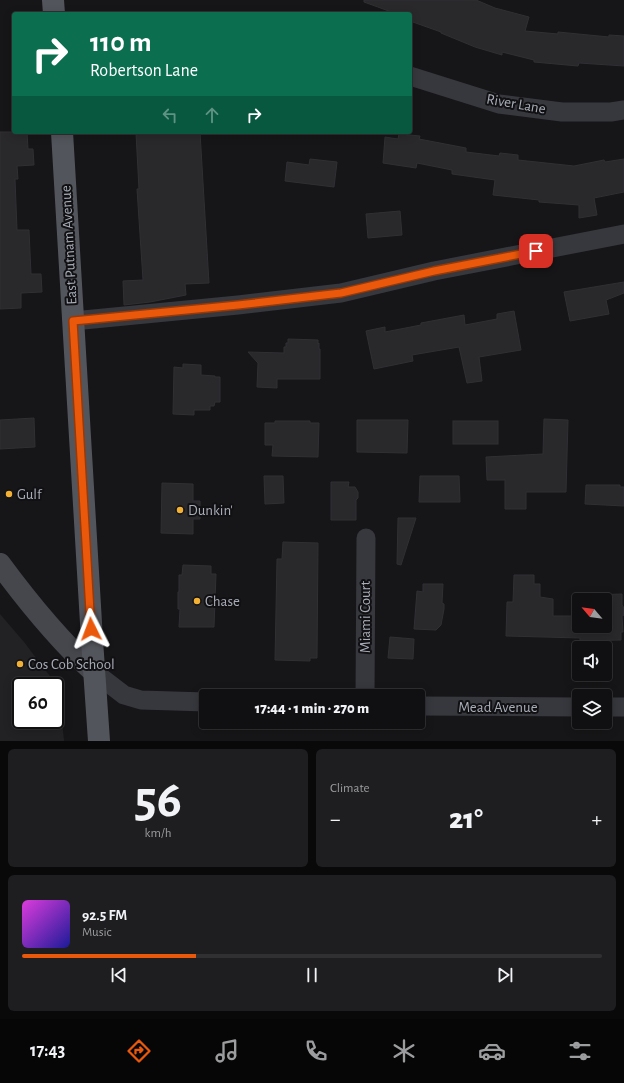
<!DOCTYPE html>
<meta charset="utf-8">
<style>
:root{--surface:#101012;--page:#1e1e20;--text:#f1f3f6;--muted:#9c9d9f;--line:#303032;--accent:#ea580c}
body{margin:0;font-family:"Alegreya Sans",sans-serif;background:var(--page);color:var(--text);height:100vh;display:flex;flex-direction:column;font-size:15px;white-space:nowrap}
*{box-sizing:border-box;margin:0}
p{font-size:13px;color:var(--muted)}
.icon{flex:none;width:22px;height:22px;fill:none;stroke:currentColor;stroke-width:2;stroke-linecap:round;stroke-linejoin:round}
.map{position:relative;height:741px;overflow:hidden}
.drawer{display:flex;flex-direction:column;gap:8px;padding:8px;background:#09090a;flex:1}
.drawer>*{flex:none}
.guide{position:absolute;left:12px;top:12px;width:400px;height:122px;border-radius:4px;box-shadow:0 2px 10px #0003,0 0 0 1px var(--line);background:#0b6e4f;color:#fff;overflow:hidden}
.needle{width:26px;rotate:299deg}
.fabs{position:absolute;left:572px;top:593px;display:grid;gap:8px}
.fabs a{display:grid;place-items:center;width:40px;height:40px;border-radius:4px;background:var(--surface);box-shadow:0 2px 10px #0003,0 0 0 1px var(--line);font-size:20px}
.speed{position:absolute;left:12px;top:677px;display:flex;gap:8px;font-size:20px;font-weight:700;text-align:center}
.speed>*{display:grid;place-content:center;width:52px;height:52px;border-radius:50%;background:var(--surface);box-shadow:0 2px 10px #0003,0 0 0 1px var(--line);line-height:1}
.speed .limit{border:2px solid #111;border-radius:6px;background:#fff;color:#111}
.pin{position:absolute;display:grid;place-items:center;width:34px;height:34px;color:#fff;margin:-17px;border-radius:8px;box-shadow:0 2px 6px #0006}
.me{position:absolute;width:44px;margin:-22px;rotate:357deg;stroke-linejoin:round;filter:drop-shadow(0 0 3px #0008)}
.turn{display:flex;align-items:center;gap:14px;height:84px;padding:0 12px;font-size:18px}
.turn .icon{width:52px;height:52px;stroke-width:2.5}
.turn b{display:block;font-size:28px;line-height:34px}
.lanes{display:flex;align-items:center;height:38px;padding:0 12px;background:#0003;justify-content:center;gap:20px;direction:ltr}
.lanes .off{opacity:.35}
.big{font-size:30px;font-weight:800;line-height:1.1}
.drawer .tile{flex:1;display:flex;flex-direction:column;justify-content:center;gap:6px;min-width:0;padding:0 14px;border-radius:6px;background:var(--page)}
.drawer .dial{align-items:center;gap:0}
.dial b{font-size:52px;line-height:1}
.song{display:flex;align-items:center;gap:12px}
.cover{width:48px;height:48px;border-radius:6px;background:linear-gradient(135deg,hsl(300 70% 55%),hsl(240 70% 35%))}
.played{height:4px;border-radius:2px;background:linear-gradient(90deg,var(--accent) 30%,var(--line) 30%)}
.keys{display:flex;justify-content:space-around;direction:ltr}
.heat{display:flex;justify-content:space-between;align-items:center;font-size:22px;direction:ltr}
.drawer .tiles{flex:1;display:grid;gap:8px;grid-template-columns:1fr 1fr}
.tile:last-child{grid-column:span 2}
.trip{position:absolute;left:199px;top:689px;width:226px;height:40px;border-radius:4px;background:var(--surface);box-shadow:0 2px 10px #0003,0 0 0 1px var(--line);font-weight:800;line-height:40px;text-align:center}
.dock{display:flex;height:64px;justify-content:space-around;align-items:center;background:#060607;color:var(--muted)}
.dock .icon{width:28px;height:28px}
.dock .active{color:var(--accent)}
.dock b{font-size:18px;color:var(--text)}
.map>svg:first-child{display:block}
</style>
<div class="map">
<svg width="624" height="741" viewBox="0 0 624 741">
<rect width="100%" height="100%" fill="#161618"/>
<!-- built -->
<path fill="#222225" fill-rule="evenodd" d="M0 614 24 642 59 688 64 741H0ZM21 686H55V720H21Z"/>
<!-- building -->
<g fill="#29292c" stroke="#303034">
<path d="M364 0H476L495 8 529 17 525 31 558 34V32L609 37V35L624 36V66L579 63 578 66 534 62V60L502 52V55L475 47 441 33V32L410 21V14H397L364 2Z"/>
<path d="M0 132H27L28 149H33L34 165 17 166 18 179H15L17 230H29L31 274H41L42 292 21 293V308L0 309Z"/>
<path d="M147 132H200L209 283 185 284 186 295 150 302 124 305 123 281 143 280 137 189H139L136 133Z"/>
<path d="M399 134 420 136 419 139 466 148V152L499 156 500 153 518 155V160L574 166 604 160 605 162 624 159V192L594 198 597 215 579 218V205L539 202V200L493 195 495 180 452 174V170L417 163 416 168 383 163 385 137 398 139Z"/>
<path d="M310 159 337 162 334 187 285 181 287 162 309 165Z"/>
<path d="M400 211 402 235 368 238 366 214Z"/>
<path d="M624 282V293L606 300 609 314 570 321 564 292Z"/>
<path d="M514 311 521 350 479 357 482 381 467 383 459 347 412 355 413 361 374 369 366 331 385 327V332L421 325V323L464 315 465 325 497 319V314Z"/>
<path d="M288 339 318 340V344L319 343V349H320V379H277V388L257 387 258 363 248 352 284 353V347H286V343H288Z"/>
<path d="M183 364 201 365V375L215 376V377H220V402H215L214 406H210V410H194V415L173 414 174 367 183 368Z"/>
<path d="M34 418 35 447 0 449V420Z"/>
<path d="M544 419 568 420 566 492H526V509H505V480H487L486 457 543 454Z"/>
<path d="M357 420H408L407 453 357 452Z"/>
<path d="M275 421H310V423H319L318 457 272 456 273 445H265V423H275Z"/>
<rect x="453" y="421" width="45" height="23"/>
<path d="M264 476H283L284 503 265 504Z"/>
<path d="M420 476H459L460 502H419Z"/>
<path d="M331 482H349L348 487H355L358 492V498L356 500V520H331Z"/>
<path d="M162 483 193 484V501H200V519H193V534L161 533Z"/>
<path d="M586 485H620V487H624V506L585 504Z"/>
<path d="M398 518H416L401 565 397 564Z"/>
<path d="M283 542 318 543 317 658H310V661L275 660 277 559H282Z"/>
<path d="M183 565 211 566V574H216L214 627H179L180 609H178V592H179V575H182Z"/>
<path d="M514 575H534V584H540V597L553 599V616H579V626H605V600H592V595L622 594V605L624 608V615L622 616 623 632H621V640L580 641V638L506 636 507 602H513Z"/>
<path d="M423 584H443L442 603 444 604V609L441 625 436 630 414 629 417 591 423 592Z"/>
<path d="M390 637 414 639 413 659 388 658Z"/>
</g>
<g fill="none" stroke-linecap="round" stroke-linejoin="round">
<!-- street -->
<g stroke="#37383d" stroke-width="19">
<path d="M410 76 499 104 562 112H611L624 110"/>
<path d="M73 321 238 305 341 293 434 271 624 234"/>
<path d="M94 672 124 695 141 700 206 702"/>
<path d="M365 696 366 538"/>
<path d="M418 706 579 707"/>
<path d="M605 707H624"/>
</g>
<!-- secondary -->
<path stroke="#45474d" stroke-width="22" d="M0 564C28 602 59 640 94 672"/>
<!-- primary -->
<g stroke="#53555c" stroke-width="22">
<path d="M53 0 54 14"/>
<path d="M62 132 92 640 99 741"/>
</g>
</g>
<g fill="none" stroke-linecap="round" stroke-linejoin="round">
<!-- route casing -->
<g stroke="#983908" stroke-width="10">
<path id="route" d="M91 629 73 321 238 305 341 293 434 271 536 251"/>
</g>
<!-- route -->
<use href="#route" stroke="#ea580c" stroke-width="7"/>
</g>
<!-- markers -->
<g fill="#f2b134" stroke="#111113" stroke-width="1.5">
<circle cx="9" cy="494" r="4"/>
<circle cx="180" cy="510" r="4"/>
<circle cx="197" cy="601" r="4"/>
<circle cx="20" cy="664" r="4"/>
</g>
<g text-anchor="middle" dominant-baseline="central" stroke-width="4" stroke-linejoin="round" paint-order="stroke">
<!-- street labels -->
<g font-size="15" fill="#a8adb8" stroke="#111113">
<text transform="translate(516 104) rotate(10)">River Lane</text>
<text transform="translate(69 245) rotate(-93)">East Putnam Avenue</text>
<text transform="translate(365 617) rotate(-90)">Miami Court</text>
<text x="498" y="707">Mead Avenue</text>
</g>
<!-- poi labels -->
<g font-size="15" fill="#a8adb8" stroke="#111113" text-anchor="start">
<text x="17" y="494">Gulf</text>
<text x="188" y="510">Dunkin'</text>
<text x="205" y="601">Chase</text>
<text x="28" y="664">Cos Cob School</text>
</g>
</g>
</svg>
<div class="fabs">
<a><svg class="needle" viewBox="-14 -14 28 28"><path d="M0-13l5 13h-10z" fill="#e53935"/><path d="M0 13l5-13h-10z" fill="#9c9d9f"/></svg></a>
<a><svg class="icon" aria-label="sound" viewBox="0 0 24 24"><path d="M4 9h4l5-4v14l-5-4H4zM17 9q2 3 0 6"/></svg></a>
<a><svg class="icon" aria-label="layers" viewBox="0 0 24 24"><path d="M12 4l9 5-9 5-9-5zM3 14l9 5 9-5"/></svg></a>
</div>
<div class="speed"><div class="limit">60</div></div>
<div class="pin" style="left:536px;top:251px;background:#d93025"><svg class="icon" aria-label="arrive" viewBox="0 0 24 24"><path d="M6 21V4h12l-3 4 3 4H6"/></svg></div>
<svg class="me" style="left:91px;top:629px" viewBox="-20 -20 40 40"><path d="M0-17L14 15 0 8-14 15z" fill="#ea580c" stroke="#fff" stroke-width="4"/></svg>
<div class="trip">17:44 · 1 min · 270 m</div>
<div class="guide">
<div class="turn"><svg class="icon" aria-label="right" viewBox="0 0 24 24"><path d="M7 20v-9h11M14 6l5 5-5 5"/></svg><div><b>110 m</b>Robertson Lane</div></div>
<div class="lanes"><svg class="icon off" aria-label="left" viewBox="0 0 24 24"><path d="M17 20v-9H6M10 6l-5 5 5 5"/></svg><svg class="icon off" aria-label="ahead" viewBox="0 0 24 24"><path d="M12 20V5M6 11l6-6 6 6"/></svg><svg class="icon" aria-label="right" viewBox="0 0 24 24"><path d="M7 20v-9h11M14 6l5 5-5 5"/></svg></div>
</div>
</div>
<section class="drawer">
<div class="tiles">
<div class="tile dial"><b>56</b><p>km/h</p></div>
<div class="tile"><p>Climate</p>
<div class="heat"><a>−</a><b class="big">21°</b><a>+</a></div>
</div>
<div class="tile">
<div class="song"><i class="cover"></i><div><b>92.5 FM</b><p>Music</p></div></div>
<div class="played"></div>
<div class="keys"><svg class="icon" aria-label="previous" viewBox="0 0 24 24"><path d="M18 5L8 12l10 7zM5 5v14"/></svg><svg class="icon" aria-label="pause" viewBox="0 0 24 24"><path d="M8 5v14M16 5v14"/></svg><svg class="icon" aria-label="next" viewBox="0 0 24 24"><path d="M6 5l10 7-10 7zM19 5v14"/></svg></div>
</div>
</div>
</section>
<nav class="dock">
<b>17:43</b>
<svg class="icon active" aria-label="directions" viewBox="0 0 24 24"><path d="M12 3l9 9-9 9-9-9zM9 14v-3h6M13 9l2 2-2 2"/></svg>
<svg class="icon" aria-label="music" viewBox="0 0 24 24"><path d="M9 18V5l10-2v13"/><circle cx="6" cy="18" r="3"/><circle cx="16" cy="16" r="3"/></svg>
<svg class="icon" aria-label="phone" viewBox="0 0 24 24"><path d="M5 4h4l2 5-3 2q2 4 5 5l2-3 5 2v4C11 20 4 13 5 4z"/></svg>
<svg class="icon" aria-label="climate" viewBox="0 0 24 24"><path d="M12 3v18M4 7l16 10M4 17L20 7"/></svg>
<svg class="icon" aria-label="car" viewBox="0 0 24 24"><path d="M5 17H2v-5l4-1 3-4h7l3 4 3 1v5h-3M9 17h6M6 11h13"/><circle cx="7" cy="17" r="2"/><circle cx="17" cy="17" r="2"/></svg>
<svg class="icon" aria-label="filters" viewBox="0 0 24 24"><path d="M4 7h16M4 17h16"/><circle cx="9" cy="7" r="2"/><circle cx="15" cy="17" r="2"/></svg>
</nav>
